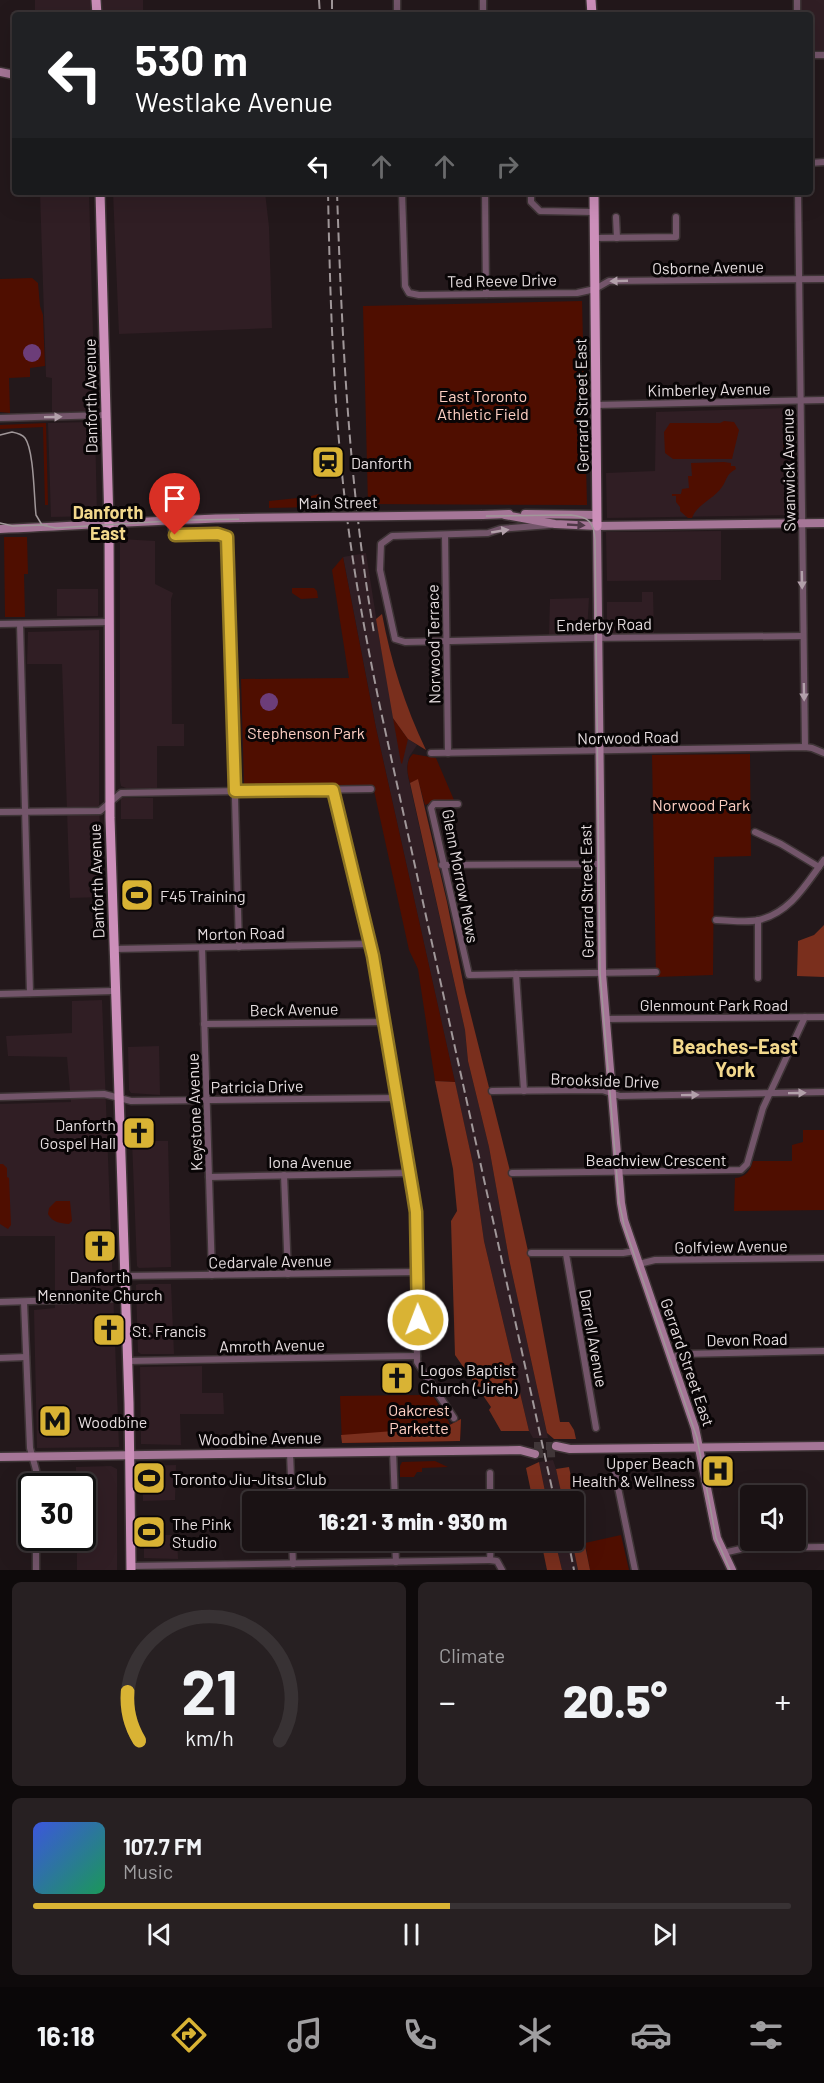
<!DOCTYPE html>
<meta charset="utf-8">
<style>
:root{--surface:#1a1214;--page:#272022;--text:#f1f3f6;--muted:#9f9ea0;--line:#383234;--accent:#d9b334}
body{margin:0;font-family:Barlow,sans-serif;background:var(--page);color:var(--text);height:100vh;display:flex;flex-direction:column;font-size:22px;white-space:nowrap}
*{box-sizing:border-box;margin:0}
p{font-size:20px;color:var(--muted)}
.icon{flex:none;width:33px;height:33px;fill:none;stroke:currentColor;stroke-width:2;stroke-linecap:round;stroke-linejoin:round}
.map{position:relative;height:1570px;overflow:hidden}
.panel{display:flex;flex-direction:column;gap:12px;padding:12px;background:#0e0a0b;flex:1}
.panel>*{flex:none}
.hud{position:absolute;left:12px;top:12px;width:801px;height:183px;border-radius:6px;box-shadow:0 6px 24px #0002,0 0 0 2px var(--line);background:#202124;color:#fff;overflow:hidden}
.fabs{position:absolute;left:740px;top:1485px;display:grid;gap:12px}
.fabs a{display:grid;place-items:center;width:66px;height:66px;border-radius:6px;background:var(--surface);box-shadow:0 6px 24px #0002,0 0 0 2px var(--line);font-size:30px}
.speed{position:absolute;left:18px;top:1473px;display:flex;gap:12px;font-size:30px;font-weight:700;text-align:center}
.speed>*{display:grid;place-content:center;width:78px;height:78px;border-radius:50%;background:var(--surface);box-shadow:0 6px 24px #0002,0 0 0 2px var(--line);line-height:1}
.speed .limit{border:3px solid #111;border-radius:9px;background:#fff;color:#111}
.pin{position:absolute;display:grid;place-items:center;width:51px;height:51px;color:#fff;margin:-62px -26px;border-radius:50% 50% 50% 0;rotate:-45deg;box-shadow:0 0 6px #0007}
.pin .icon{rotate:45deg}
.me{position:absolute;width:66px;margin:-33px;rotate:359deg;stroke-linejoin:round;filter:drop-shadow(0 0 4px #0008)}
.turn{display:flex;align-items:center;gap:21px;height:126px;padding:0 24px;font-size:27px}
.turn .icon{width:78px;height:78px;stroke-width:2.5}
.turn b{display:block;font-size:42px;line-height:51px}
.lanes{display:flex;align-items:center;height:57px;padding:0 24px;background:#0003;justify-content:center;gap:30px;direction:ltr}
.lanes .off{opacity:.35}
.big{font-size:45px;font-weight:800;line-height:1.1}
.panel .widget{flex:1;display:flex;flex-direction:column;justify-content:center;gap:9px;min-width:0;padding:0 21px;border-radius:9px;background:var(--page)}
.panel .dial{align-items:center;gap:0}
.dial svg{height:156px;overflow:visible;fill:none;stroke:var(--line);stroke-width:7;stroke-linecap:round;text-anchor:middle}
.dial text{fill:var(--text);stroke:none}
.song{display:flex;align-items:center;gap:18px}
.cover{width:72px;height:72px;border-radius:9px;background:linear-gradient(135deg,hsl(230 70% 55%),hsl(150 70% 35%))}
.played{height:6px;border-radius:3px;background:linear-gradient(90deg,var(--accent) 55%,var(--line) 55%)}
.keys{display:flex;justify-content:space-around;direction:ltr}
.heat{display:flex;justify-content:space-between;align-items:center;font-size:33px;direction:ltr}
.panel .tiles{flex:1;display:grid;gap:12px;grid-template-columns:1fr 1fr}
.widget:last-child{grid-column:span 2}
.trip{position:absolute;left:242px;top:1491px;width:342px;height:60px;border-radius:6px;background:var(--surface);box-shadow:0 6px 24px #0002,0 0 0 2px var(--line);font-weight:800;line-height:60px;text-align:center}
.menu{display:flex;height:96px;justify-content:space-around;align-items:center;background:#0a0708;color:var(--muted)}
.menu .icon{width:42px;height:42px}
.menu .on{color:var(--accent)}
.menu b{font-size:27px;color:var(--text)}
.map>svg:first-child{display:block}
</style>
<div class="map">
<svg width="824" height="1570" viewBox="0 0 824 1570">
<rect width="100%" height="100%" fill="#23181b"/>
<!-- built -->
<g fill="#301e24">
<rect x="35" y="0" width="108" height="15"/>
<path d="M801 0H824V50H810V15H801Z"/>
<path d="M40 192H89L95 406 90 411 52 412V378L46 377Z"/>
<path d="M113 192H265L269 227 272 328 119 334Z"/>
<path d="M789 408 794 410 795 413 796 509 792 515 607 518 606 473 655 471 656 412Z"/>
<path d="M90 422 95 425 97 516 51 517 48 423Z"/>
<path d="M721 531V580L607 581 606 532Z"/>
<path d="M120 539 155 541V584L173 593 171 599 172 724H184V746H157V788H126L121 786 120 781Z"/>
<path d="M366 553 380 642 408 739 417 745 409 757 407 767 408 776 465 1030 468 1061 489 1147 509 1259 548 1438H533L529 1431 484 1241 473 1164 376 728 343 557Z"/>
<rect x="57" y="589" width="41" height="27"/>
<path d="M642 592H653L654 634H607V602H642Z"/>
<path d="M589 598 587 632 584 634 549 635 550 599Z"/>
<path d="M99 630V802L102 897 70 898 62 664H27L28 632Z"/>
<rect x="121" y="798" width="32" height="21"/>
<path d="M102 1000 119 1447 37 1448 34 1310 55 1308V1236H0V1104L71 1102 67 1057 8 1056 6 1036 72 1033V1001Z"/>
<path d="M159 1046 160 1095 131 1093 129 1090 128 1047Z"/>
<path d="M132 1141H168L171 1267 139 1268 137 1266Z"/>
<path d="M139 1284H171L174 1354H141L138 1352 136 1285Z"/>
<path d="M202 1366V1393H223L224 1414H180L181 1445 141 1444 140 1367Z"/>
<path d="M553 1460 556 1469 563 1501H547L539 1462Z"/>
<path d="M176 1465 175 1500 143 1501 142 1466Z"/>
<path d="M111 1466 117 1469V1570H77V1538H82V1486H76V1467Z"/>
<path d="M144 1535H177L178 1559 144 1558Z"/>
<path d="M555 1541H572L578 1570H562Z"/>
</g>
<!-- green -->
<g fill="#4f0e00">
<path d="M32 278 38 283 40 306 43 315 45 366 30 368V377L9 378 10 413 0 412V279Z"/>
<path d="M582 301 587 505 368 504 363 306Z"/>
<path d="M724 421 734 422 739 430 732 459H673L665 453 664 432 670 423H720Z"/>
<path d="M46 423 48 505H45L43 427 0 429V425Z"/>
<path d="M795 429V456H788C778 446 785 435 795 429Z"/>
<path d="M724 462 731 463V466H735L736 469C726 474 727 480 722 487 714 499 697 504 692 518H688L680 511V507L676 502V496H672V494H681L682 489 689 488 688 476H692L691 463Z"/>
<path d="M319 494 318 507 269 508V501L307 497Z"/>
<path d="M4 537H27L28 574H24L25 617H5Z"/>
<path d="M343 557 376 728 455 1082 435 1081 418 969 409 950 373 786 248 788 244 785 241 679 349 678 332 570Z"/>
<path d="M292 588H314L317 591 318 598 301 599 292 593Z"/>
<path d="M236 681 240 690 241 759H238Z"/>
<path d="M393 718 408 739 402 764 401 763Z"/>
<path d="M413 754 436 758 454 800C444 803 434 801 425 805L418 780 410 783C407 773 405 761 413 754Z"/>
<path d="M750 754 751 856 714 857 713 975 656 977 652 755Z"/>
<path d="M803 1130H824V1210L734 1211 735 1178C746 1177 750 1171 753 1161H792V1145L803 1142Z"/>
<path d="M0 1164H3L7 1168V1177L9 1178 11 1225 8 1229 0 1224Z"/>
<path d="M56 1201H70L72 1221 69 1224C60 1223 53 1223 48 1214L49 1208Z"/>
<path d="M420 1395H432L446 1415 450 1425 461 1419 460 1441 342 1443 340 1396Z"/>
<path d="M435 1461 448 1467 422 1468V1472H417L414 1477H400V1466L402 1462Z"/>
<path d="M621 1535 629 1570H590L585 1543Z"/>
</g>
<!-- forest -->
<g fill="#7a2f1d">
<path d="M382 614C391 662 405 706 426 750L408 739 393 718 376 619Z"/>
<path d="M418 779 447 902 465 992 512 1179 530 1260 560 1422H569L574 1430 576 1439H554L547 1433 509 1259 489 1147 468 1061 465 1030 410 783Z"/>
<path d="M824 925V977L797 976 798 941 814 935Z"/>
<path d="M435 1081 455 1082 473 1164 484 1241 529 1431H501L489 1410 491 1407 455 1355 451 1221 457 1211 453 1169Z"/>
<path d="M461 1419 460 1441 342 1443 341 1435 446 1427Z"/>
<path d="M539 1462 547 1501H533L526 1468Z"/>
<path d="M569 1467 590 1570H578L572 1541 573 1502 563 1501 556 1469Z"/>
<path d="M541 1541H555L562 1570H547Z"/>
</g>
<!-- water -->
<g fill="#6c3d79">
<circle cx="32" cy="353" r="9"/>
<circle cx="269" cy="702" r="9"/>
</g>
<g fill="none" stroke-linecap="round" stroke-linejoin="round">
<!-- secondary-tunnel -->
<g stroke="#403638" stroke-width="8" stroke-dasharray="8 4" stroke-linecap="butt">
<path d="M534 1446H556"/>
<path d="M535 1454 558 1453"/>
</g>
<!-- street casing -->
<g stroke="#3e3436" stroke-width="9">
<g id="street">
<path d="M397 0V15"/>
<path d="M483 0V15"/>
<path d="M797 0V15"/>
<path d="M810 55H824"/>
<path d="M810 163 824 162"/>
<path d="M402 192 405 286 409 293 419 295 577 293 595 289 609 281 824 279"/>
<path d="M485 192 486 294"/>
<path d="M531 192V202L540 211 594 212"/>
<path d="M798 192 805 747"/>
<path d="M616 217 617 238"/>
<path d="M594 238 676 237V217"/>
<path d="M595 405 824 400"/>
<path d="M0 418 106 415"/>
<path d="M171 519 172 531 175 535 223 534 228 539 239 947"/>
<path d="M550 525 500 529 488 533 392 536 381 544 380 570 395 639 405 642 587 638 803 636"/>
<path d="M445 535 448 753"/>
<path d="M0 624 109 622"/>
<path d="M20 624 30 993"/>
<path d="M431 753 805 747 812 748 824 753"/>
<path d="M333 790 373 956 416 1212 417 1362 454 1418"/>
<path d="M458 804H434L431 808 469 975 656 972"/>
<path d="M0 812 100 811 121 793 371 789"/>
<path d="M755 832 781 844 819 867"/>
<path d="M442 865 600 864"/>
<path d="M716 920C729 920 746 923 759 920 791 912 806 884 824 860"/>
<path d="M202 948 212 1275"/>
<path d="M113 949 370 944"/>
<path d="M516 974 524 1091"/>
<path d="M758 978V920"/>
<path d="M0 994 114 991"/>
<path d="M605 1019 824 1017"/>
<path d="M204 1024 385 1022"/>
<path d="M492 1091 602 1090 620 1096 824 1092"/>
<path d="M0 1097 104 1094 131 1101 398 1098"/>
<path d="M512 1173 741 1170 747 1164 763 1108 805 1017"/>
<path d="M284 1175 288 1274"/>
<path d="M209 1177 410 1173"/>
<path d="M531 1253H623L635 1251"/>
<path d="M566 1254 596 1428"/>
<path d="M639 1264 655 1260 824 1258"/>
<path d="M124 1276 417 1272"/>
<path d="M0 1302 125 1298"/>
<path d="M24 1302 30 1448 36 1470V1486"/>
<path d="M0 1358 26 1357"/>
<path d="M671 1358 681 1354 824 1351"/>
<path d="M127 1361 417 1356"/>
<path d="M393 1451 395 1502"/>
<path d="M290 1453 292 1502"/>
<path d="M614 1468 635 1570"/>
<path d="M490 1473V1502"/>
<path d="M36 1538V1570"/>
<path d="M292 1540 293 1564"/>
<path d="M395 1540 396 1562"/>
<path d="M491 1540 490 1560 497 1561 502 1570"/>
<path d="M723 1553 745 1548 824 1547"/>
<path d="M131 1566 490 1560"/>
</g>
</g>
<!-- secondary casing -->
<g stroke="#3e3436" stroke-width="11">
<g id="secondary">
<path d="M0 72 15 75"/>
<path d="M525 514 597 515"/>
<path d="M482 515 509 514"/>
<path d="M505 515 555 524 597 526 824 523"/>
<path d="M597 526 602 973 621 1203 624 1220 695 1428 717 1538 732 1570"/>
<path d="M0 529C81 526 162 519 243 518"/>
<path d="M556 1446 570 1449 824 1446"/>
<path d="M0 1457 520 1450 535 1454"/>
</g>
</g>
<!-- primary casing -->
<g stroke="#3e3436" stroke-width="12">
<g id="primary">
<path d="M96 0 97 15"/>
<path d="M591 0 592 15"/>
<path d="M100 192 109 524 110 818 129 1403 131 1570"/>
<path d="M594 192 597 526"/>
</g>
</g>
<!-- street -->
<use href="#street" stroke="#73556a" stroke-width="6"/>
<!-- secondary -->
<use href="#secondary" stroke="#a57697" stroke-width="8"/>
<!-- primary -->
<use href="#primary" stroke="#cc8fba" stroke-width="9"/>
<!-- tram -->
<g stroke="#a09799" stroke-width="1.5">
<path d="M0 435 12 432C17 433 22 434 25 438 34 450 34 498 36 515L42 525 56 528 185 520 571 515C589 517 594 522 595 540L600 973 619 1202 624 1225 697 1438 716 1538 730 1570"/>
<path d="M0 523 13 526 47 525"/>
</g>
<!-- rail -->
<g stroke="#a09799" stroke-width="2" stroke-dasharray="9 4.5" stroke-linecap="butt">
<path d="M319 0 320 15"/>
<path d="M332 0V15"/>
<path d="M328 192C330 295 333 398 345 501 353 570 366 639 380 707L555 1502"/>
<path d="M337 192C342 340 349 487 374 633"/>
<path d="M568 1540 574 1570"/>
</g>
<!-- secondary-bridge casing -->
<g stroke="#3e3436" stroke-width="11" stroke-linecap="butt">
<path id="secondary-bridge" d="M243 518 482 515"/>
</g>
<!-- secondary-bridge -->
<use href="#secondary-bridge" stroke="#a57697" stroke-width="8"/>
</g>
<!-- one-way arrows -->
<defs><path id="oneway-solid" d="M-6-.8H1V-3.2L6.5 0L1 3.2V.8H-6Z" transform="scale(1.5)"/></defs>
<g fill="#b2a0aa">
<use href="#oneway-solid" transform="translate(619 281) rotate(178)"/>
<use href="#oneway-solid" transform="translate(53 417) rotate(-1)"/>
<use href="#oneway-solid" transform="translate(500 531) rotate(-9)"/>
<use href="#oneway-solid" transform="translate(802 580) rotate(89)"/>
<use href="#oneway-solid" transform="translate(804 692) rotate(89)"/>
<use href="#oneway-solid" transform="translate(797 1093) rotate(-1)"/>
<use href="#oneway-solid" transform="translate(690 1095) rotate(-1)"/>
</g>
<use fill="#4f3847" href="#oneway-solid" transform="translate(576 525) rotate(3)"/>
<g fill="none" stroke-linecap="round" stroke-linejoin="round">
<!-- route casing -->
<g stroke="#8d7422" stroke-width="15">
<path id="route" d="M175 535 218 534 227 537 235 791 333 790 373 956 413 1193 416 1212 418 1320"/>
</g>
<!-- route -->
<use href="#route" stroke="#d9b334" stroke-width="10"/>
</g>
<!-- icons -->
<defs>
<g id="station-square" transform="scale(1.725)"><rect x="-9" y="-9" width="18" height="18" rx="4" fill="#d9b334" stroke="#090506"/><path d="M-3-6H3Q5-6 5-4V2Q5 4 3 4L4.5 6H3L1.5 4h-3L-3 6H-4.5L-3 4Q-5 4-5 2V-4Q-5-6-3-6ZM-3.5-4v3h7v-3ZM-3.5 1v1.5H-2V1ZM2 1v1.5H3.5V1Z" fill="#111"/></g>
<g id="stadium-square" transform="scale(1.725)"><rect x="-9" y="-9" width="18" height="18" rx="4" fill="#d9b334" stroke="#090506"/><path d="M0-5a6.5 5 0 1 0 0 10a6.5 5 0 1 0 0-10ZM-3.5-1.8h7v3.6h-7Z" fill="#111"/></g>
<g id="church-square" transform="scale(1.725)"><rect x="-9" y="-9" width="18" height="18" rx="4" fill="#d9b334" stroke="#090506"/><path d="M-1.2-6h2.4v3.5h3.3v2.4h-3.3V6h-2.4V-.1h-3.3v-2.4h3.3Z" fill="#111"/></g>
<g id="metro-square" transform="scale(1.725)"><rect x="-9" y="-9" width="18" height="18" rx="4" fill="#d9b334" stroke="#090506"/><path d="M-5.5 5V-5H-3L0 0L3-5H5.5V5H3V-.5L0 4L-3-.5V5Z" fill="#111"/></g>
<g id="hospital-square" transform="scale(1.725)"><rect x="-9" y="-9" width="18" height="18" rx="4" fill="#d9b334" stroke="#090506"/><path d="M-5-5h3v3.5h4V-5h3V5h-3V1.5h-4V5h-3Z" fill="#111"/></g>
</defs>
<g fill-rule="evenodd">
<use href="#station-square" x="328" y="462"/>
<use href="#stadium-square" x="137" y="895"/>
<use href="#church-square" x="139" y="1133"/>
<use href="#church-square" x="100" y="1246"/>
<use href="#church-square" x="109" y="1330"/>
<use href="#church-square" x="397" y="1378"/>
<use href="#metro-square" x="55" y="1421"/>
<use href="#hospital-square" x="718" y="1471"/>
<use href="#stadium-square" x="149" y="1478"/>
<use href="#stadium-square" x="149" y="1532"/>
</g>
<g text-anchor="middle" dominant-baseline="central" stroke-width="6" stroke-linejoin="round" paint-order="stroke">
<!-- street labels -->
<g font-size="16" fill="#e5dddf" stroke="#090506">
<text transform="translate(708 267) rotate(-1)">Osborne Avenue</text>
<text transform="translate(502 280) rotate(-1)">Ted Reeve Drive</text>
<text transform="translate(709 389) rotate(-1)">Kimberley Avenue</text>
<text transform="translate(90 396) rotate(-91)">Danforth Avenue</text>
<text transform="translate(581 405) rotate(-91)">Gerrard Street East</text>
<text transform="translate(788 470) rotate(-91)">Swanwick Avenue</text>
<text transform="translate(338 502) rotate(-1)">Main Street</text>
<text transform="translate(604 624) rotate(-1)">Enderby Road</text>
<text transform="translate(433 644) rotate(-91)">Norwood Terrace</text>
<text transform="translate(628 737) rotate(-1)">Norwood Road</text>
<text transform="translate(461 876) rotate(79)">Glenn Morrow Mews</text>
<text transform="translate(96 881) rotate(-92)">Danforth Avenue</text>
<text transform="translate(586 891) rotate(-91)">Gerrard Street East</text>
<text transform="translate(241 933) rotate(-1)">Morton Road</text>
<text x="714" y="1004">Glenmount Park Road</text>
<text transform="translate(294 1009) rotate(-1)">Beck Avenue</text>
<text transform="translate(605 1080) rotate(2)">Brookside Drive</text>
<text transform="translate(257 1086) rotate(-1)">Patricia Drive</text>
<text transform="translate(194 1112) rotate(-92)">Keystone Avenue</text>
<text x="656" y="1159">Beachview Crescent</text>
<text x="310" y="1161">Iona Avenue</text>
<text transform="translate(731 1246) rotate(-1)">Golfview Avenue</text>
<text transform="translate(270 1261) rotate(-1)">Cedarvale Avenue</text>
<text transform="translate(594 1338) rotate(80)">Darrell Avenue</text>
<text transform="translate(747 1339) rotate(-1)">Devon Road</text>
<text transform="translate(272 1345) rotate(-1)">Amroth Avenue</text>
<text transform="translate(688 1362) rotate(71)">Gerrard Street East</text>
<text transform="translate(260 1438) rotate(-1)">Woodbine Avenue</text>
</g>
<!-- park labels -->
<g font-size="16" fill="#fecfc3" stroke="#090506">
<text x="483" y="395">East Toronto<tspan x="483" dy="18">Athletic Field</tspan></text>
<text x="306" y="732">Stephenson Park</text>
<text x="701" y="804">Norwood Park</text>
<text x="419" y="1409">Oakcrest<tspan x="419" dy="18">Parkette</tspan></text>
</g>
<!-- poi labels -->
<g font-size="16" fill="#e5dddf" stroke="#090506" text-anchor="start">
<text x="351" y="462">Danforth</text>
<text x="160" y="895">F45 Training</text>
<text x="116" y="1124" text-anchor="end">Danforth<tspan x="116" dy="18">Gospel Hall</tspan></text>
<text x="100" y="1276" text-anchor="middle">Danforth<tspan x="100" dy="18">Mennonite Church</tspan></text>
<text x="132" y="1330">St. Francis</text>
<text x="420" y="1369">Logos Baptist<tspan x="420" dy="18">Church (Jireh)</tspan></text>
<text x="78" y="1421">Woodbine</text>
<text x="695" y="1462" text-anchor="end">Upper Beach<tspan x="695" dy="18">Health &amp; Wellness</tspan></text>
<text x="172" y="1478">Toronto Jiu-Jitsu Club</text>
<text x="172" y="1523">The Pink<tspan x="172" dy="18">Studio</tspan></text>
</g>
<!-- neighbourhood labels -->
<g font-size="18" font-weight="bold" fill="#f2d88c" stroke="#090506">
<text x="108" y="512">Danforth<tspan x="108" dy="21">East</tspan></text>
</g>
<!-- quarter labels -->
<g font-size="20" font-weight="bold" fill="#f2d88c" stroke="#090506">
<text x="735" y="1046">Beaches–East<tspan x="735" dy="23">York</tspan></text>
</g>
</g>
</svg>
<div class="fabs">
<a><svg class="icon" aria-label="sound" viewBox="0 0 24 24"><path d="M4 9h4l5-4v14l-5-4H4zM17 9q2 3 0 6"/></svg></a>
</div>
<div class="speed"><div class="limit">30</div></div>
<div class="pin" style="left:175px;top:535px;background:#d93025"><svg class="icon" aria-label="arrive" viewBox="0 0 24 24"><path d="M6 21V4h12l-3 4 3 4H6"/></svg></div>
<svg class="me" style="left:418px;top:1320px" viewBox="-20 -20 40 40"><circle r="17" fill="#d9b334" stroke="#fff" stroke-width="3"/><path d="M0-11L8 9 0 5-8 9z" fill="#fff"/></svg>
<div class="trip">16:21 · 3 min · 930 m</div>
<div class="hud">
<div class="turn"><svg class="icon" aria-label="left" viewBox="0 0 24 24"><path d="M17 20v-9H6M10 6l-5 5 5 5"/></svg><div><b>530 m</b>Westlake Avenue</div></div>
<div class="lanes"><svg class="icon" aria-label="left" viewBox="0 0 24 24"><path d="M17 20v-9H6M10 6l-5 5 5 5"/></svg><svg class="icon off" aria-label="ahead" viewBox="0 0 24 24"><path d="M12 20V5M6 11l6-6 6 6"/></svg><svg class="icon off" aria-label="ahead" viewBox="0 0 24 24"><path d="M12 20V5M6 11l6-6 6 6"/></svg><svg class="icon off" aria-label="right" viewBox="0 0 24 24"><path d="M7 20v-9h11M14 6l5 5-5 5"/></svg></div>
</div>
</div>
<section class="panel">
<div class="tiles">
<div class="widget dial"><svg viewBox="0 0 100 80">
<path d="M14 69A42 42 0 1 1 86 69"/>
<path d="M14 69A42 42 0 0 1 8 44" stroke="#d9b334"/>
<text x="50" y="56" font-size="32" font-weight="700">21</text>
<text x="50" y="72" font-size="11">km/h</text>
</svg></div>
<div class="widget"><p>Climate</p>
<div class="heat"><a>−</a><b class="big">20.5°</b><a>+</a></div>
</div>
<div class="widget">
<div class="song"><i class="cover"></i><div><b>107.7 FM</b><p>Music</p></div></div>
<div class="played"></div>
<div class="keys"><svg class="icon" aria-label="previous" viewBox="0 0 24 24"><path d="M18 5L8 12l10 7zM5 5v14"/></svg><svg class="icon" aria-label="pause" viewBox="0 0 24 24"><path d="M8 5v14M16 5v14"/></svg><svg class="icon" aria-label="next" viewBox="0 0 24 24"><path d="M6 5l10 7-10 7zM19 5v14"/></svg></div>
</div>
</div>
</section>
<nav class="menu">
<b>16:18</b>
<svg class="icon on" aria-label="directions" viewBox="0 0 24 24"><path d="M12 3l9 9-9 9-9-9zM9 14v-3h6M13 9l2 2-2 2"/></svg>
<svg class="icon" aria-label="music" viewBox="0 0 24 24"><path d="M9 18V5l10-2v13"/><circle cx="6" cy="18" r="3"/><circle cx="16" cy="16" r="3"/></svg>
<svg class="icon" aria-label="phone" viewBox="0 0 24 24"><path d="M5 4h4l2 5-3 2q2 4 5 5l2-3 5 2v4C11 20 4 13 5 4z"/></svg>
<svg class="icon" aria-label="climate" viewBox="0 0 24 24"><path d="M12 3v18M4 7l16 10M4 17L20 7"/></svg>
<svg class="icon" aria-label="car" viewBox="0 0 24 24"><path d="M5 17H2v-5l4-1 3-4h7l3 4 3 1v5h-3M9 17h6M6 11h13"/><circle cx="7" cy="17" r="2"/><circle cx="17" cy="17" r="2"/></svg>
<svg class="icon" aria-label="filters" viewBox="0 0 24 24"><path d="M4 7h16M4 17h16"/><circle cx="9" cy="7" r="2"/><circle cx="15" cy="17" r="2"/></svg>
</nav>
